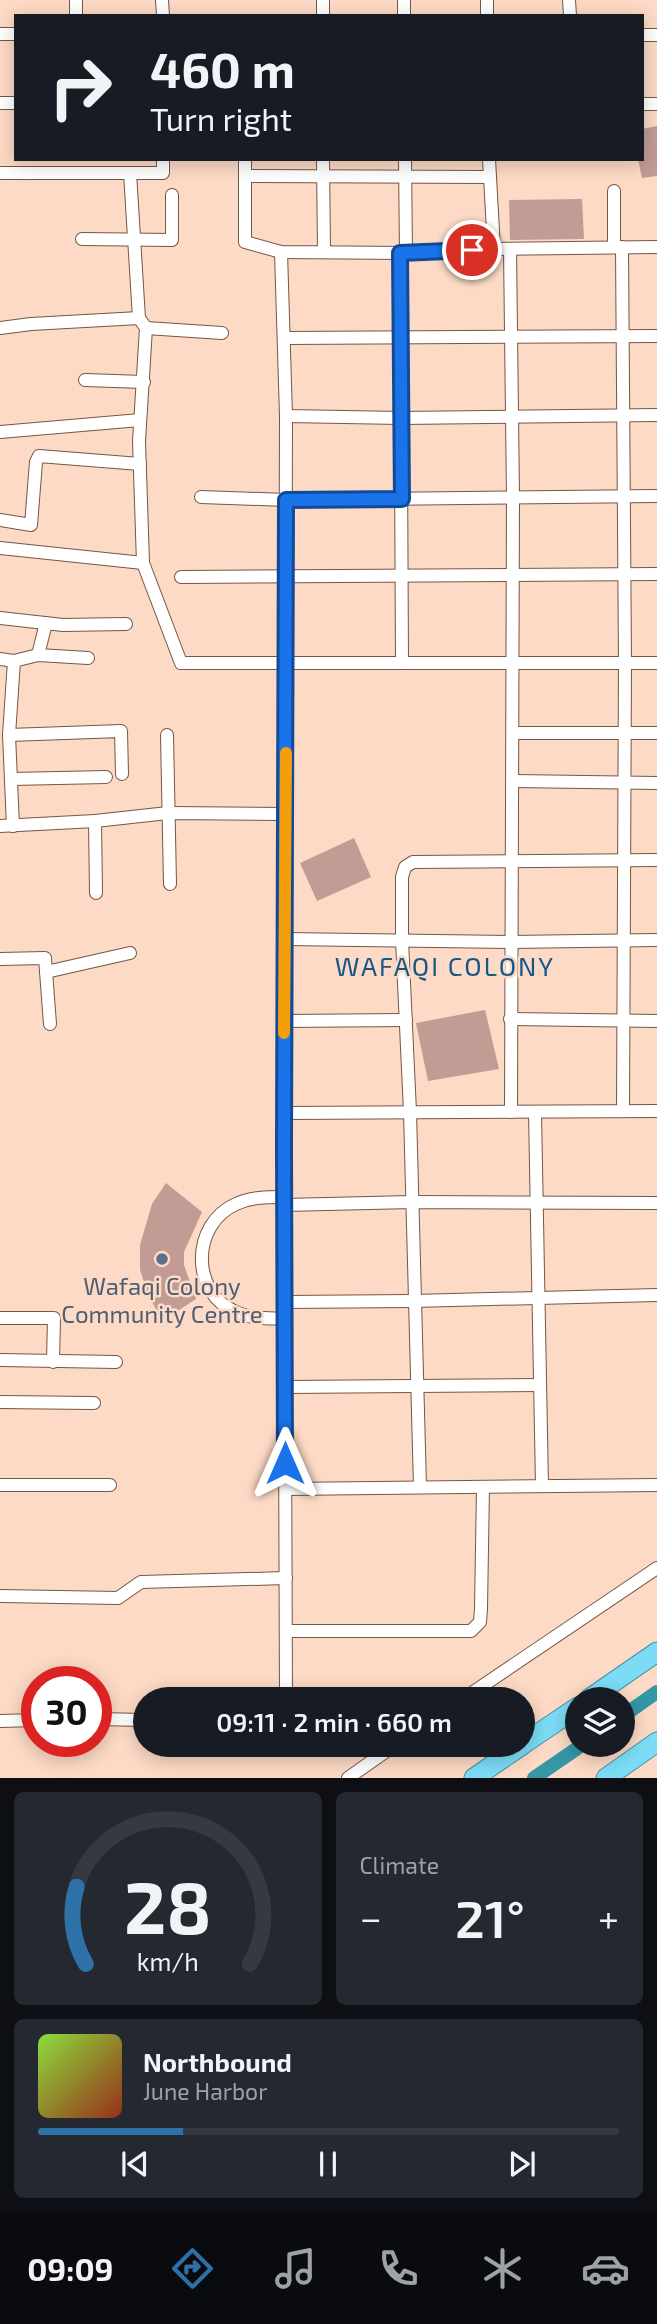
<!DOCTYPE html>
<meta charset="utf-8">
<style>
:root{--surface:#171b24;--page:#242831;--text:#f1f3f6;--muted:#9ea1a6;--line:#363941;--accent:#2e71a6}
body{margin:0;font-family:"Exo 2",sans-serif;background:var(--page);color:var(--text);height:100vh;display:flex;flex-direction:column;font-size:26px;white-space:nowrap}
*{box-sizing:border-box;margin:0}
p{font-size:23px;color:var(--muted)}
.icon{flex:none;width:38px;height:38px;fill:none;stroke:currentColor;stroke-width:2;stroke-linecap:round;stroke-linejoin:round}
.map{position:relative;height:1778px;overflow:hidden}
.details{display:flex;flex-direction:column;gap:14px;padding:14px;background:#0d0f14;flex:1}
.details>*{flex:none}
.guide{position:absolute;left:14px;top:14px;width:630px;height:147px;border-radius:0px;box-shadow:0 4px 18px #0003;background:#171b24;color:var(--text);overflow:hidden}
.fabs{position:absolute;left:565px;top:1687px;display:grid;gap:14px}
.fabs a{display:grid;place-items:center;width:70px;height:70px;border-radius:50%;background:var(--surface);box-shadow:0 4px 18px #0003;font-size:35px}
.speed{position:absolute;left:21px;top:1666px;display:flex;gap:14px;font-size:35px;font-weight:700;text-align:center}
.speed>*{display:grid;place-content:center;width:91px;height:91px;border-radius:50%;background:var(--surface);box-shadow:0 4px 18px #0003;line-height:1}
.speed .limit{border:10px solid #d22;background:#fff;color:#111}
.pin{position:absolute;display:grid;place-items:center;width:60px;height:60px;color:#fff;margin:-30px;border:4px solid #fff;border-radius:50%;box-shadow:0 2px 7px #0007}
.me{position:absolute;width:77px;margin:-38px;rotate:0deg;stroke-linejoin:round;filter:drop-shadow(0 0 5px #0008)}
.turn{display:flex;align-items:center;gap:24px;height:147px;padding:0 21px;font-size:32px}
.turn .icon{width:91px;height:91px;stroke-width:2.5}
.turn b{display:block;font-size:49px;line-height:60px}
.big{font-size:52px;font-weight:600;line-height:1.1}
.details .tile{flex:1;display:flex;flex-direction:column;justify-content:center;gap:10px;min-width:0;padding:0 24px;border-radius:10px;background:var(--page)}
.details .dial{align-items:center;gap:0}
.dial svg{height:182px;overflow:visible;fill:none;stroke:var(--line);stroke-width:7;stroke-linecap:round;text-anchor:middle}
.dial text{fill:var(--text);stroke:none}
.song{display:flex;align-items:center;gap:21px}
.cover{width:84px;height:84px;border-radius:10px;background:linear-gradient(135deg,hsl(90 70% 55%),hsl(10 70% 35%))}
.played{height:7px;border-radius:4px;background:linear-gradient(90deg,var(--accent) 25%,var(--line) 25%)}
.keys{display:flex;justify-content:space-around;direction:ltr}
.heat{display:flex;justify-content:space-between;align-items:center;font-size:38px;direction:ltr}
.details .tiles{flex:1;display:grid;gap:14px;grid-template-columns:1fr 1fr}
.tile:last-child{grid-column:span 2}
.trip{position:absolute;left:133px;top:1687px;width:402px;height:70px;border-radius:35px;background:var(--surface);box-shadow:0 4px 18px #0003;font-weight:600;line-height:70px;text-align:center}
.menu{display:flex;height:112px;justify-content:space-around;align-items:center;background:#090b0e;color:var(--muted)}
.menu .icon{width:49px;height:49px}
.menu .on{color:var(--accent)}
.menu b{font-size:32px;color:var(--text)}
.map>svg:first-child{display:block}
</style>
<div class="map">
<svg width="657" height="1778" viewBox="0 0 657 1778">
<rect width="100%" height="100%" fill="#fcdac5"/>
<g fill="none" stroke-linecap="round" stroke-linejoin="round">
<!-- canal -->
<g stroke="#3497a6" stroke-width="14">
<path d="M623 1716 657 1692"/>
<path d="M534 1778 582 1745"/>
</g>
</g>
<!-- building -->
<g fill="#c19b94">
<path d="M657 126V176L642 178 638 159H642V129Z"/>
<path d="M582 199 584 239 510 240 509 200Z"/>
<path d="M354 838 371 877 317 901 300 863Z"/>
<path d="M485 1010 499 1069 428 1081 416 1023Z"/>
<path d="M166 1183 202 1212 184 1252V1265L196 1299 162 1321 148 1294 140 1270V1245L152 1204Z"/>
</g>
<g fill="none" stroke-linecap="round" stroke-linejoin="round">
<!-- minor casing -->
<g stroke="#745744" stroke-width="14">
<g id="minor">
<path d="M76 0V16"/>
<path d="M162 0 163 16"/>
<path d="M323 0V16"/>
<path d="M487 0V16"/>
<path d="M569 0 570 16"/>
<path d="M404 16V0"/>
<path d="M0 34H16"/>
<path d="M642 35H657"/>
<path d="M0 103H16"/>
<path d="M642 104H657"/>
<path d="M245 159V242L281 252 406 253 494 249 657 247"/>
<path d="M323 159 324 252"/>
<path d="M405 159 406 253"/>
<path d="M489 159 494 249"/>
<path d="M0 173H163V159"/>
<path d="M130 173 139 318 146 328 139 441 143 563 181 663H657"/>
<path d="M245 176 490 177"/>
<path d="M82 239 172 240V195"/>
<path d="M614 247V191"/>
<path d="M622 247 625 663 623 1111"/>
<path d="M510 249 513 497 511 1112"/>
<path d="M281 252 286 416 284 1146 286 1699"/>
<path d="M400 253 402 663"/>
<path d="M0 328 31 324 139 318"/>
<path d="M146 328 222 333"/>
<path d="M284 338 657 336"/>
<path d="M85 380 144 382"/>
<path d="M286 416 401 418 657 415"/>
<path d="M0 432 140 420"/>
<path d="M201 497 286 500 657 496"/>
<path d="M0 520 31 525 36 462 39 456 140 464"/>
<path d="M0 548 143 563"/>
<path d="M181 577 657 574"/>
<path d="M0 618 63 625 126 624"/>
<path d="M38 655 46 623"/>
<path d="M0 659 14 661"/>
<path d="M513 733H657"/>
<path d="M9 735 121 731 122 774"/>
<path d="M167 735 170 884"/>
<path d="M11 779 106 777"/>
<path d="M513 781 657 783"/>
<path d="M95 821 96 893"/>
<path d="M0 826 95 821 168 813 286 814"/>
<path d="M13 826 9 735 14 661 38 655 88 658"/>
<path d="M284 939 510 942 657 940"/>
<path d="M0 959 45 958 50 1024"/>
<path d="M46 972 130 953"/>
<path d="M510 1019 657 1021"/>
<path d="M284 1021 406 1020"/>
<path d="M535 1112 542 1486"/>
<path d="M285 1113 657 1111"/>
<path d="M284 1197C267 1197 251 1197 236 1204 191 1224 190 1293 236 1312 251 1319 269 1318 285 1319"/>
<path d="M284 1205 412 1202 657 1203"/>
<path d="M284 1302 413 1301 657 1295"/>
<path d="M0 1318H54L53 1362"/>
<path d="M0 1360 116 1362"/>
<path d="M285 1387 540 1385"/>
<path d="M0 1402 94 1403"/>
<path d="M0 1485H110"/>
<path d="M420 1487 410 1112 402 940V877L405 867 413 862 657 860"/>
<path d="M286 1489 657 1485"/>
<path d="M0 1596 118 1598 141 1582 286 1578"/>
<path d="M287 1631H471L480 1622 481 1609 483 1487"/>
<path d="M463 1699 657 1568"/>
<path d="M96 1719 145 1720"/>
<path d="M0 1721 37 1720"/>
<path d="M348 1778 395 1745"/>
</g>
</g>
<!-- trunk casing -->
<g stroke="#4690a2" stroke-width="21">
<g id="trunk">
<path d="M589 1699 657 1652"/>
<path d="M523 1744 578 1707"/>
<path d="M474 1778 522 1745"/>
<path d="M606 1778 657 1742"/>
</g>
</g>
<!-- minor -->
<use href="#minor" stroke="#fff" stroke-width="12"/>
<!-- trunk -->
<use href="#trunk" stroke="#7cdcf6" stroke-width="19"/>
</g>
<g fill="none" stroke-linecap="round" stroke-linejoin="round">
<!-- route casing -->
<g stroke="#114b97" stroke-width="18">
<path id="route" d="M285 1463 284 1146 286 500 402 499 400 253 472 250"/>
</g>
<!-- route -->
<use href="#route" stroke="#1a73e8" stroke-width="12"/>
<!-- slow -->
<path stroke="#f59e0b" stroke-width="12" d="M284 1033 286 753"/>
</g>
<!-- markers -->
<circle fill="#5c6f8a" stroke="#fcdac5" stroke-width="2.5" cx="162" cy="1259" r="7"/>
<g text-anchor="middle" dominant-baseline="central" stroke-width="5" stroke-linejoin="round" paint-order="stroke">
<!-- service labels -->
<g font-size="24" fill="#4e5e75" stroke="#fcdac5">
<text x="162" y="1285">Wafaqi Colony<tspan x="162" dy="28">Community Centre</tspan></text>
</g>
<!-- neighbourhood labels -->
<g font-size="26" letter-spacing="2" fill="#175786" stroke="#fcdac5">
<text x="445" y="965">WAFAQI COLONY</text>
</g>
</g>
</svg>
<div class="fabs">
<a><svg class="icon" aria-label="layers" viewBox="0 0 24 24"><path d="M12 4l9 5-9 5-9-5zM3 14l9 5 9-5"/></svg></a>
</div>
<div class="speed"><div class="limit">30</div></div>
<div class="pin" style="left:472px;top:250px;background:#d93025"><svg class="icon" aria-label="arrive" viewBox="0 0 24 24"><path d="M6 21V4h12l-3 4 3 4H6"/></svg></div>
<svg class="me" style="left:285px;top:1463px" viewBox="-20 -20 40 40"><path d="M0-17L14 15 0 8-14 15z" fill="#1a73e8" stroke="#fff" stroke-width="4"/></svg>
<div class="trip">09:11 · 2 min · 660 m</div>
<div class="guide">
<div class="turn"><svg class="icon" aria-label="right" viewBox="0 0 24 24"><path d="M7 20v-9h11M14 6l5 5-5 5"/></svg><div><b>460 m</b>Turn right</div></div>
</div>
</div>
<section class="details">
<div class="tiles">
<div class="tile dial"><svg viewBox="0 0 100 80">
<path d="M14 69A42 42 0 1 1 86 69"/>
<path d="M14 69A42 42 0 0 1 10 35" stroke="#2e71a6"/>
<text x="50" y="56" font-size="32" font-weight="700">28</text>
<text x="50" y="72" font-size="11">km/h</text>
</svg></div>
<div class="tile"><p>Climate</p>
<div class="heat"><a>−</a><b class="big">21°</b><a>+</a></div>
</div>
<div class="tile">
<div class="song"><i class="cover"></i><div><b>Northbound</b><p>June Harbor</p></div></div>
<div class="played"></div>
<div class="keys"><svg class="icon" aria-label="previous" viewBox="0 0 24 24"><path d="M18 5L8 12l10 7zM5 5v14"/></svg><svg class="icon" aria-label="pause" viewBox="0 0 24 24"><path d="M8 5v14M16 5v14"/></svg><svg class="icon" aria-label="next" viewBox="0 0 24 24"><path d="M6 5l10 7-10 7zM19 5v14"/></svg></div>
</div>
</div>
</section>
<nav class="menu">
<b>09:09</b>
<svg class="icon on" aria-label="directions" viewBox="0 0 24 24"><path d="M12 3l9 9-9 9-9-9zM9 14v-3h6M13 9l2 2-2 2"/></svg>
<svg class="icon" aria-label="music" viewBox="0 0 24 24"><path d="M9 18V5l10-2v13"/><circle cx="6" cy="18" r="3"/><circle cx="16" cy="16" r="3"/></svg>
<svg class="icon" aria-label="phone" viewBox="0 0 24 24"><path d="M5 4h4l2 5-3 2q2 4 5 5l2-3 5 2v4C11 20 4 13 5 4z"/></svg>
<svg class="icon" aria-label="climate" viewBox="0 0 24 24"><path d="M12 3v18M4 7l16 10M4 17L20 7"/></svg>
<svg class="icon" aria-label="car" viewBox="0 0 24 24"><path d="M5 17H2v-5l4-1 3-4h7l3 4 3 1v5h-3M9 17h6M6 11h13"/><circle cx="7" cy="17" r="2"/><circle cx="17" cy="17" r="2"/></svg>
</nav>
